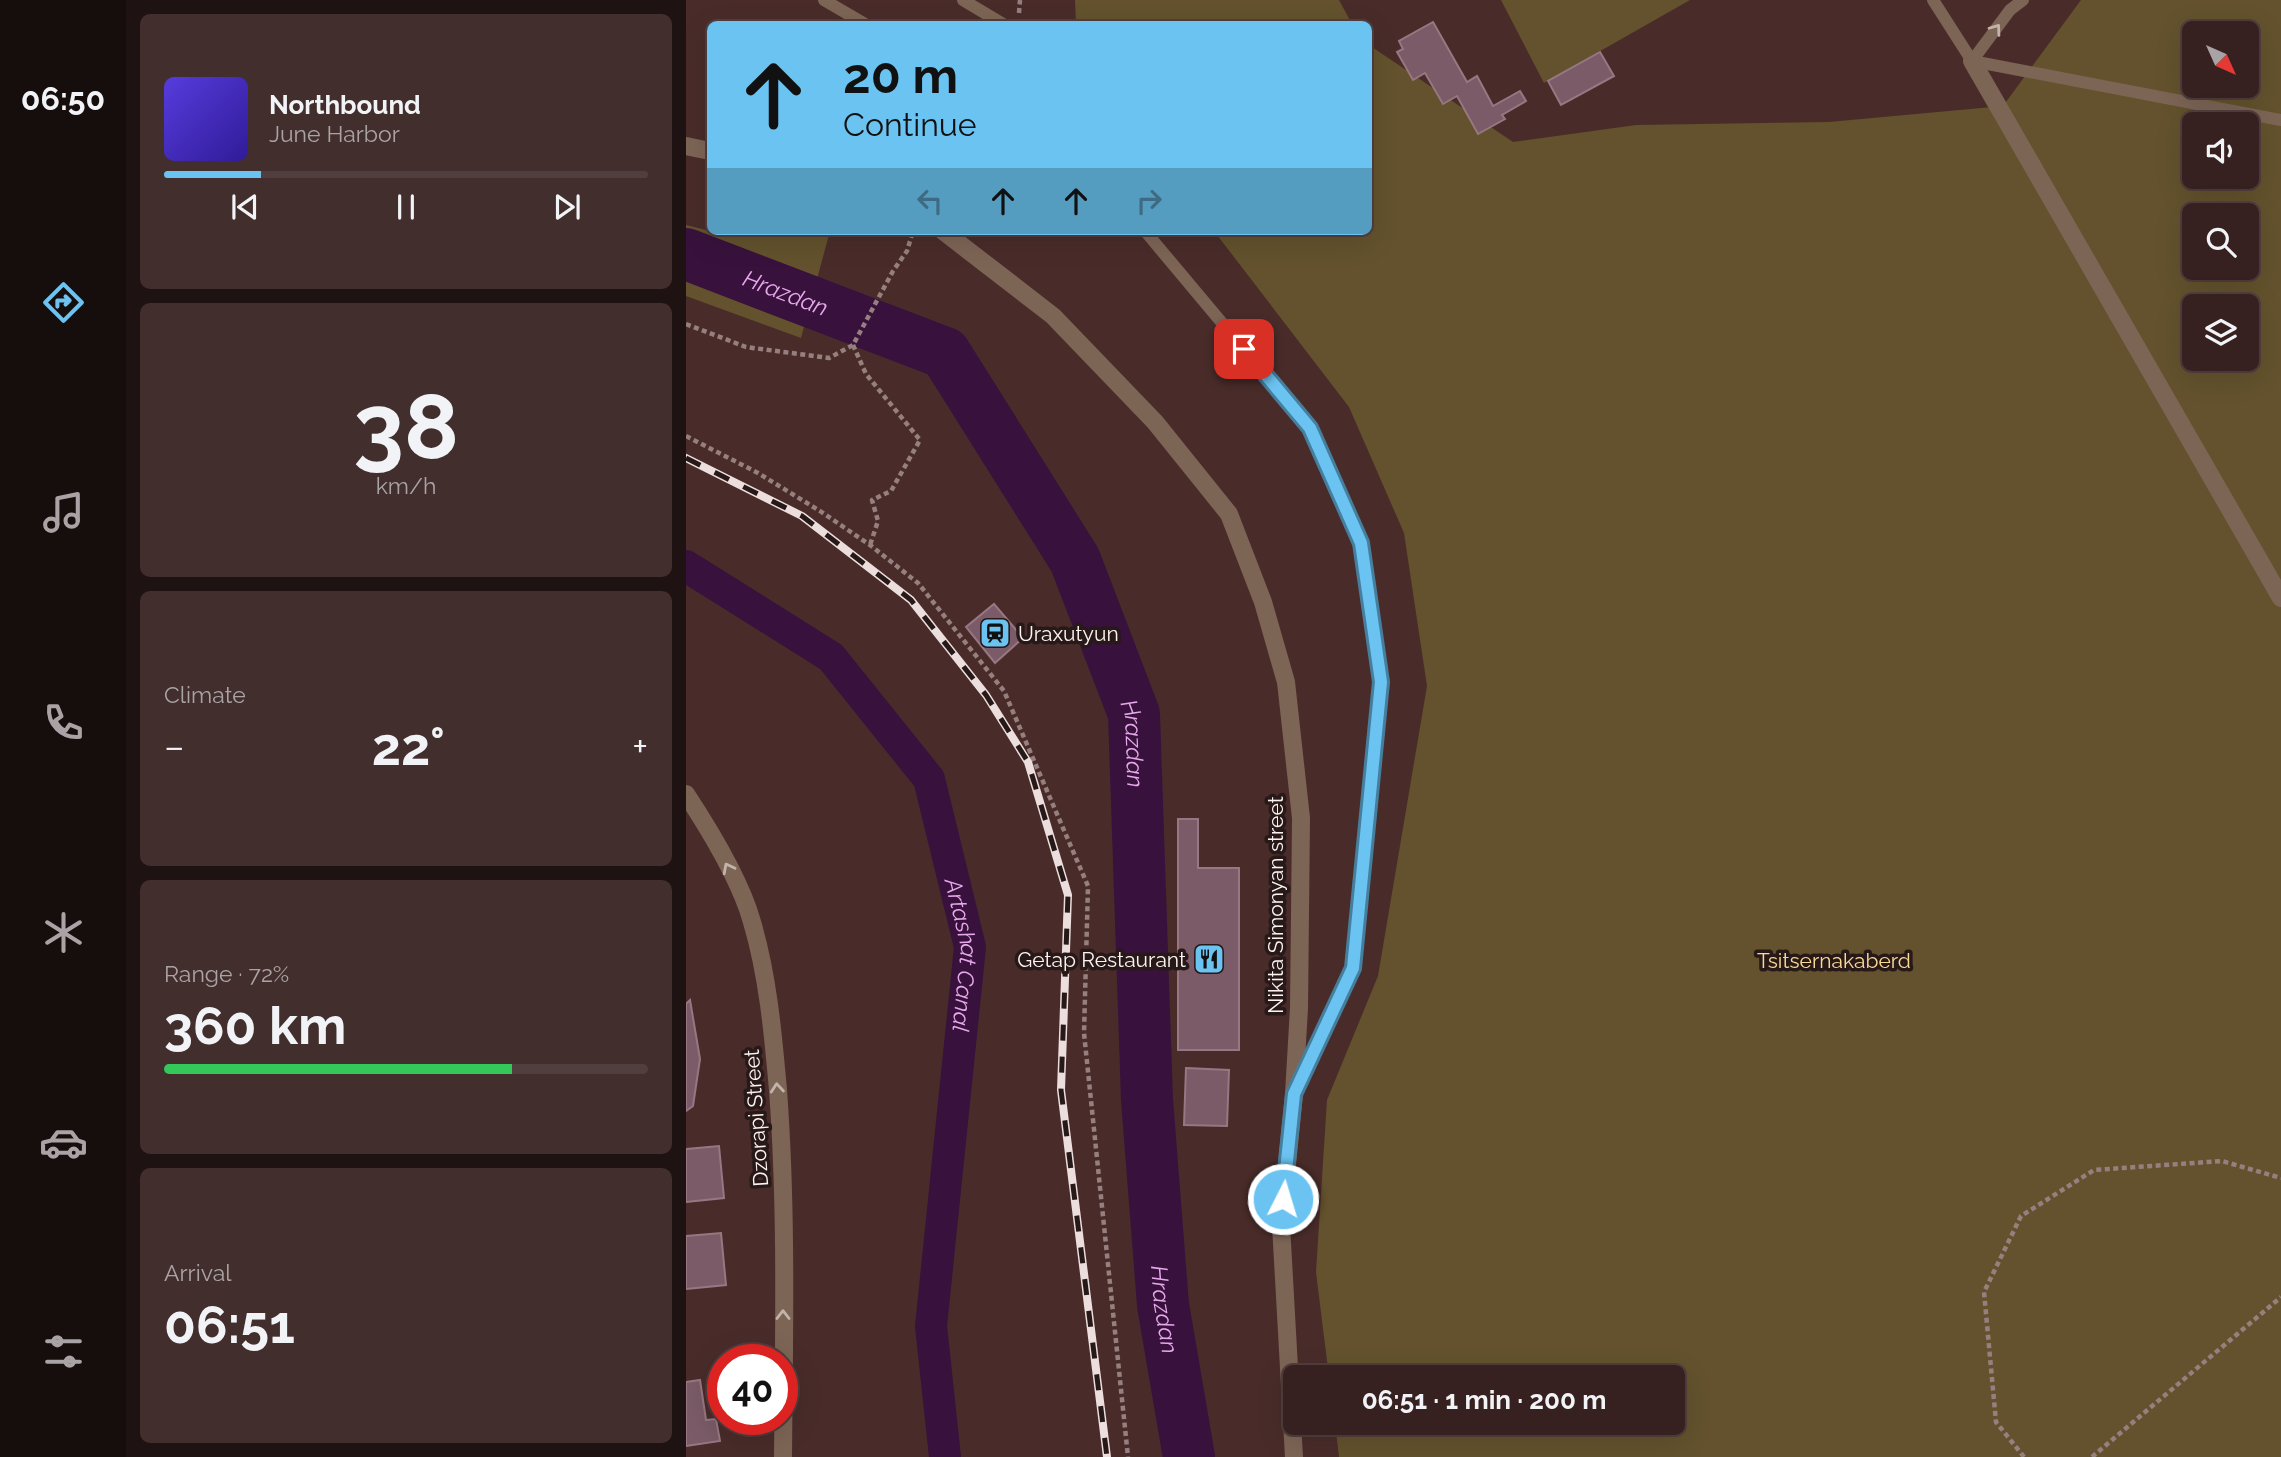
<!DOCTYPE html>
<meta charset="utf-8">
<style>
:root{--surface:#372120;--page:#422e2d;--text:#f1f3f6;--muted:#aaa3a5;--line:#513e3e;--accent:#6bc3f2}
body{margin:0;font-family:Raleway,sans-serif;background:var(--page);color:var(--text);height:100vh;display:flex;flex-direction:column;font-size:26px;white-space:nowrap}
*{box-sizing:border-box;margin:0}
p{font-size:23px;color:var(--muted)}
.icon{flex:none;width:38px;height:38px;fill:none;stroke:currentColor;stroke-width:2;stroke-linecap:round;stroke-linejoin:round}
.map{position:relative;flex:1;overflow:hidden}
.sheet{display:flex;flex-direction:column;gap:14px;padding:14px;background:#1e1212;width:560px}
.sheet>*{flex:none}
.guide{position:absolute;left:21px;top:21px;width:665px;height:214px;border-radius:10px;box-shadow:0 7px 28px #0002,0 0 0 2px var(--line);background:#6bc3f2;color:#111;overflow:hidden}
.needle{width:46px;rotate:135deg}
.fabs{position:absolute;left:1496px;top:21px;display:grid;gap:14px}
.fabs a{display:grid;place-items:center;width:77px;height:77px;border-radius:10px;background:var(--surface);box-shadow:0 7px 28px #0002,0 0 0 2px var(--line);font-size:35px}
.speed{position:absolute;left:21px;top:1344px;display:flex;gap:14px;font-size:35px;font-weight:700;text-align:center}
.speed>*{display:grid;place-content:center;width:91px;height:91px;border-radius:50%;background:var(--surface);box-shadow:0 7px 28px #0002,0 0 0 2px var(--line);line-height:1}
.speed .limit{border:10px solid #d22;background:#fff;color:#111}
.pin{position:absolute;display:grid;place-items:center;width:60px;height:60px;color:#fff;margin:-30px;border-radius:14px;box-shadow:0 4px 10px #0006}
.me{position:absolute;width:77px;margin:-38px;rotate:5deg;stroke-linejoin:round;filter:drop-shadow(0 0 5px #0008)}
.turn{display:flex;align-items:center;gap:24px;height:147px;padding:0 21px;font-size:32px}
.turn .icon{width:91px;height:91px;stroke-width:2.5}
.turn b{display:block;font-size:49px;line-height:60px}
.lanes{display:flex;align-items:center;height:66px;padding:0 21px;background:#0003;justify-content:center;gap:35px;direction:ltr}
.lanes .off{opacity:.35}
.big{font-size:52px;font-weight:700;line-height:1.1}
.sheet .card{flex:1;display:flex;flex-direction:column;justify-content:center;gap:10px;min-width:0;padding:0 24px;border-radius:10px;background:var(--page)}
.sheet .dial{align-items:center;gap:0}
.dial b{font-size:91px;line-height:1}
.song{display:flex;align-items:center;gap:21px}
.cover{width:84px;height:84px;border-radius:10px;background:linear-gradient(135deg,hsl(250 70% 55%),hsl(250 70% 35%))}
.played{height:7px;border-radius:4px;background:linear-gradient(90deg,var(--accent) 20%,var(--line) 20%)}
.keys{display:flex;justify-content:space-around;direction:ltr}
.heat{display:flex;justify-content:space-between;align-items:center;font-size:38px;direction:ltr}
.charge{height:10px;border-radius:5px;background:linear-gradient(90deg,#34c759 72%,var(--line) 0)}
.trip{position:absolute;left:597px;top:1365px;width:402px;height:70px;border-radius:10px;background:var(--surface);box-shadow:0 7px 28px #0002,0 0 0 2px var(--line);font-weight:700;line-height:70px;text-align:center}
main{display:flex;flex:1;min-height:0}
.dock{display:flex;flex-direction:column;width:126px;justify-content:space-around;align-items:center;background:#160d0d;color:var(--muted)}
.dock .icon{width:49px;height:49px}
.dock .active{color:var(--accent)}
.dock b{font-size:32px;color:var(--text)}
.map>svg:first-child{display:block}
</style>
<main>
<nav class="dock">
<b>06:50</b>
<svg class="icon active" aria-label="directions" viewBox="0 0 24 24"><path d="M12 3l9 9-9 9-9-9zM9 14v-3h6M13 9l2 2-2 2"/></svg>
<svg class="icon" aria-label="music" viewBox="0 0 24 24"><path d="M9 18V5l10-2v13"/><circle cx="6" cy="18" r="3"/><circle cx="16" cy="16" r="3"/></svg>
<svg class="icon" aria-label="phone" viewBox="0 0 24 24"><path d="M5 4h4l2 5-3 2q2 4 5 5l2-3 5 2v4C11 20 4 13 5 4z"/></svg>
<svg class="icon" aria-label="climate" viewBox="0 0 24 24"><path d="M12 3v18M4 7l16 10M4 17L20 7"/></svg>
<svg class="icon" aria-label="car" viewBox="0 0 24 24"><path d="M5 17H2v-5l4-1 3-4h7l3 4 3 1v5h-3M9 17h6M6 11h13"/><circle cx="7" cy="17" r="2"/><circle cx="17" cy="17" r="2"/></svg>
<svg class="icon" aria-label="filters" viewBox="0 0 24 24"><path d="M4 7h16M4 17h16"/><circle cx="9" cy="7" r="2"/><circle cx="15" cy="17" r="2"/></svg>
</nav>
<section class="sheet">
<div class="card">
<div class="song"><i class="cover"></i><div><b>Northbound</b><p>June Harbor</p></div></div>
<div class="played"></div>
<div class="keys"><svg class="icon" aria-label="previous" viewBox="0 0 24 24"><path d="M18 5L8 12l10 7zM5 5v14"/></svg><svg class="icon" aria-label="pause" viewBox="0 0 24 24"><path d="M8 5v14M16 5v14"/></svg><svg class="icon" aria-label="next" viewBox="0 0 24 24"><path d="M6 5l10 7-10 7zM19 5v14"/></svg></div>
</div>
<div class="card dial"><b>38</b><p>km/h</p></div>
<div class="card"><p>Climate</p>
<div class="heat"><a>−</a><b class="big">22°</b><a>+</a></div>
</div>
<div class="card"><p>Range · 72%</p><b class="big">360 km</b><div class="charge"></div></div>
<div class="card"><p>Arrival</p><b class="big">06:51</b></div>
</section>
<div class="map">
<svg width="1595" height="1457" viewBox="0 0 1595 1457">
<rect width="100%" height="100%" fill="#492c2a"/>
<!-- green -->
<g fill="#63522d" fill-rule="evenodd">
<path d="M389 0H653L666 24H390Z"/>
<path d="M815 0H1004L858 83Z"/>
<path d="M1395 0H1595V1457H653L649 1423H987V1377H643L630 1272 641 1100 692 976 741 686 718 533 663 407 528 231H682L683 45 827 142 950 125 1143 122 1317 106ZM1508 33H1561V86H1508ZM1508 124H1561V177H1508ZM1508 215H1561V268H1508ZM1508 306H1561V359H1508Z"/>
<path d="M0 225 24 231H144L115 338 0 296Z"/>
</g>
<g fill="none" stroke-linecap="round" stroke-linejoin="round">
<!-- canal -->
<path stroke="#38123c" stroke-width="32" id="s1" d="M0 566 145 657 243 779 284 947 245 1326 259 1457"/>
<!-- river -->
<path stroke="#38123c" stroke-width="52" id="s2" d="M0 254 259 353 389 560 448 714 461 1100 477 1305 503 1457"/>
</g>
<!-- building -->
<g fill="#7a5b67" stroke="#977782" stroke-width="2">
<path d="M747 22 781 82 791 76 807 106 834 91 840 101 816 115 819 119 792 134 771 96 757 104 739 73 727 80 711 52 717 49 713 41Z"/>
<path d="M914 52 928 76 875 105 862 81Z"/>
<path d="M308 604 337 638 309 663 280 627Z"/>
<path d="M492 819H512V868H553V1050H492Z"/>
<path d="M4 1000 14 1059 7 1106 0 1111V1004Z"/>
<path d="M500 1068 543 1070 541 1126 498 1125Z"/>
<path d="M33 1146 38 1198 0 1202V1149Z"/>
<path d="M35 1233 40 1285 0 1289V1236Z"/>
<path d="M14 1380 20 1420 30 1419 34 1441 0 1446V1382Z"/>
</g>
<g fill="none" stroke-linecap="round" stroke-linejoin="round">
<!-- path -->
<g stroke="#96807f" stroke-width="4.5" stroke-dasharray="5 3.5" stroke-linecap="butt">
<path d="M333 13 334 0"/>
<path d="M0 324 60 347 143 358 167 345 207 271 221 251 227 231"/>
<path d="M167 345 180 374 234 440 205 491 186 500 192 521 184 545"/>
<path d="M0 436 72 473 134 511 184 545 232 583 318 691 402 886 398 1033 442 1457"/>
<path d="M1338 1457 1310 1422 1298 1292 1335 1216 1408 1170 1536 1161 1595 1178"/>
<path d="M1406 1457 1595 1297"/>
</g>
<!-- service -->
<g stroke="#7d6555" stroke-width="12">
<path d="M138 0 179 24"/>
<path d="M277 0 317 24"/>
<path d="M1247 0 1286 61 1595 120"/>
<path d="M1286 61 1324 10 1337 0"/>
<path d="M459 231 624 428 675 543 695 682 667 968 611 1086"/>
</g>
<!-- pedestrian -->
<path stroke="#7d6555" stroke-width="18" d="M1286 61 1595 598"/>
<!-- tertiary -->
<g stroke="#7d6555" stroke-width="18">
<path d="M0 146 24 151"/>
<path d="M257 231 367 316 469 422 543 514 577 602 600 682 615 818 613 1008 608 1094 595 1225 608 1457"/>
<path d="M0 794C23 829 55 882 66 922 82 976 87 1034 92 1090 101 1212 98 1335 97 1457"/>
</g>
<!-- rail casing -->
<g stroke="#ebdedc" stroke-width="8">
<path id="rail" d="M0 458 116 516 225 600 300 695 342 762 382 895 375 1090 421 1457"/>
</g>
<!-- rail -->
<use href="#rail" stroke="#261918" stroke-width="5" stroke-dasharray="16" stroke-linecap="butt"/>
</g>
<!-- one-way arrows -->
<defs><path id="oneway-chevron" d="M-2-3.5L2.5 0L-2 3.5" fill="none" stroke-width="1.6" stroke-linecap="round" stroke-linejoin="round" transform="scale(1.75)"/></defs>
<g stroke="#c4b3ab">
<use href="#oneway-chevron" transform="translate(1310 29) rotate(-54)"/>
<use href="#oneway-chevron" transform="translate(42 868) rotate(-117)"/>
<use href="#oneway-chevron" transform="translate(91 1088) rotate(-95)"/>
<use href="#oneway-chevron" transform="translate(97 1315) rotate(-90)"/>
</g>
<g fill="none" stroke-linecap="round" stroke-linejoin="round">
<!-- route casing -->
<g stroke="#467f9d" stroke-width="18">
<path id="route" d="M558 349 624 428 675 543 695 682 667 968 608 1094 597 1199"/>
</g>
<!-- route -->
<use href="#route" stroke="#6bc3f2" stroke-width="12"/>
</g>
<!-- icons -->
<defs>
<g id="station-square" transform="scale(1.575)"><rect x="-9" y="-9" width="18" height="18" rx="4" fill="#6bc3f2" stroke="#261918"/><path d="M-3-6H3Q5-6 5-4V2Q5 4 3 4L4.5 6H3L1.5 4h-3L-3 6H-4.5L-3 4Q-5 4-5 2V-4Q-5-6-3-6ZM-3.5-4v3h7v-3ZM-3.5 1v1.5H-2V1ZM2 1v1.5H3.5V1Z" fill="#111"/></g>
<g id="restaurant-square" transform="scale(1.575)"><rect x="-9" y="-9" width="18" height="18" rx="4" fill="#6bc3f2" stroke="#261918"/><path d="M-5-6h1v4h1v-4h1v4h1v-4h1v5L-1.5 .5V6h-2V.5L-5-1ZM5-6V6H3V1.5H1.5Q1.5-4 5-6Z" fill="#111"/></g>
</defs>
<g fill-rule="evenodd">
<use href="#station-square" x="309" y="633"/>
<use href="#restaurant-square" x="523" y="959"/>
</g>
<g text-anchor="middle" dominant-baseline="central" stroke-width="7" stroke-linejoin="round" paint-order="stroke">
<!-- poi labels -->
<g font-size="21" fill="#fef2f1" stroke="#261918" text-anchor="start">
<text x="332" y="633">Uraxutyun</text>
<text x="500" y="959" text-anchor="end">Getap Restaurant</text>
</g>
<!-- street labels -->
<g font-size="21" fill="#fef2f1" stroke="#261918">
<text transform="translate(589 905) rotate(-90)">Nikita Simonyan street</text>
<text transform="translate(70 1118) rotate(-94)">Dzorapi Street</text>
</g>
<!-- park labels -->
<g font-size="21" fill="#fad996" stroke="#261918">
<text x="1148" y="960">Tsitsernakaberd</text>
</g>
<!-- water labels -->
<g font-size="23" font-style="italic" fill="#e7a8ec" stroke="#261918">
<text stroke="none"><textPath href="#s2" startOffset="107">Hrazdan</textPath></text>
<text stroke="none"><textPath href="#s2" startOffset="716">Hrazdan</textPath></text>
<text stroke="none"><textPath href="#s1" startOffset="508">Artashat Canal</textPath></text>
<text stroke="none"><textPath href="#s2" startOffset="1283">Hrazdan</textPath></text>
</g>
</g>
</svg>
<div class="fabs">
<a><svg class="needle" viewBox="-14 -14 28 28"><path d="M0-13l5 13h-10z" fill="#e53935"/><path d="M0 13l5-13h-10z" fill="#aaa3a5"/></svg></a>
<a><svg class="icon" aria-label="sound" viewBox="0 0 24 24"><path d="M4 9h4l5-4v14l-5-4H4zM17 9q2 3 0 6"/></svg></a>
<a><svg class="icon" aria-label="search" viewBox="0 0 24 24"><circle cx="10" cy="10" r="6"/><path d="M15 15l6 6"/></svg></a>
<a><svg class="icon" aria-label="layers" viewBox="0 0 24 24"><path d="M12 4l9 5-9 5-9-5zM3 14l9 5 9-5"/></svg></a>
</div>
<div class="speed"><div class="limit">40</div></div>
<div class="pin" style="left:558px;top:349px;background:#d93025"><svg class="icon" aria-label="arrive" viewBox="0 0 24 24"><path d="M6 21V4h12l-3 4 3 4H6"/></svg></div>
<svg class="me" style="left:597px;top:1199px" viewBox="-20 -20 40 40"><circle r="17" fill="#6bc3f2" stroke="#fff" stroke-width="3"/><path d="M0-11L8 9 0 5-8 9z" fill="#fff"/></svg>
<div class="trip">06:51 · 1 min · 200 m</div>
<div class="guide">
<div class="turn"><svg class="icon" aria-label="ahead" viewBox="0 0 24 24"><path d="M12 20V5M6 11l6-6 6 6"/></svg><div><b>20 m</b>Continue</div></div>
<div class="lanes"><svg class="icon off" aria-label="left" viewBox="0 0 24 24"><path d="M17 20v-9H6M10 6l-5 5 5 5"/></svg><svg class="icon" aria-label="ahead" viewBox="0 0 24 24"><path d="M12 20V5M6 11l6-6 6 6"/></svg><svg class="icon" aria-label="ahead" viewBox="0 0 24 24"><path d="M12 20V5M6 11l6-6 6 6"/></svg><svg class="icon off" aria-label="right" viewBox="0 0 24 24"><path d="M7 20v-9h11M14 6l5 5-5 5"/></svg></div>
</div>
</div>
</main>
